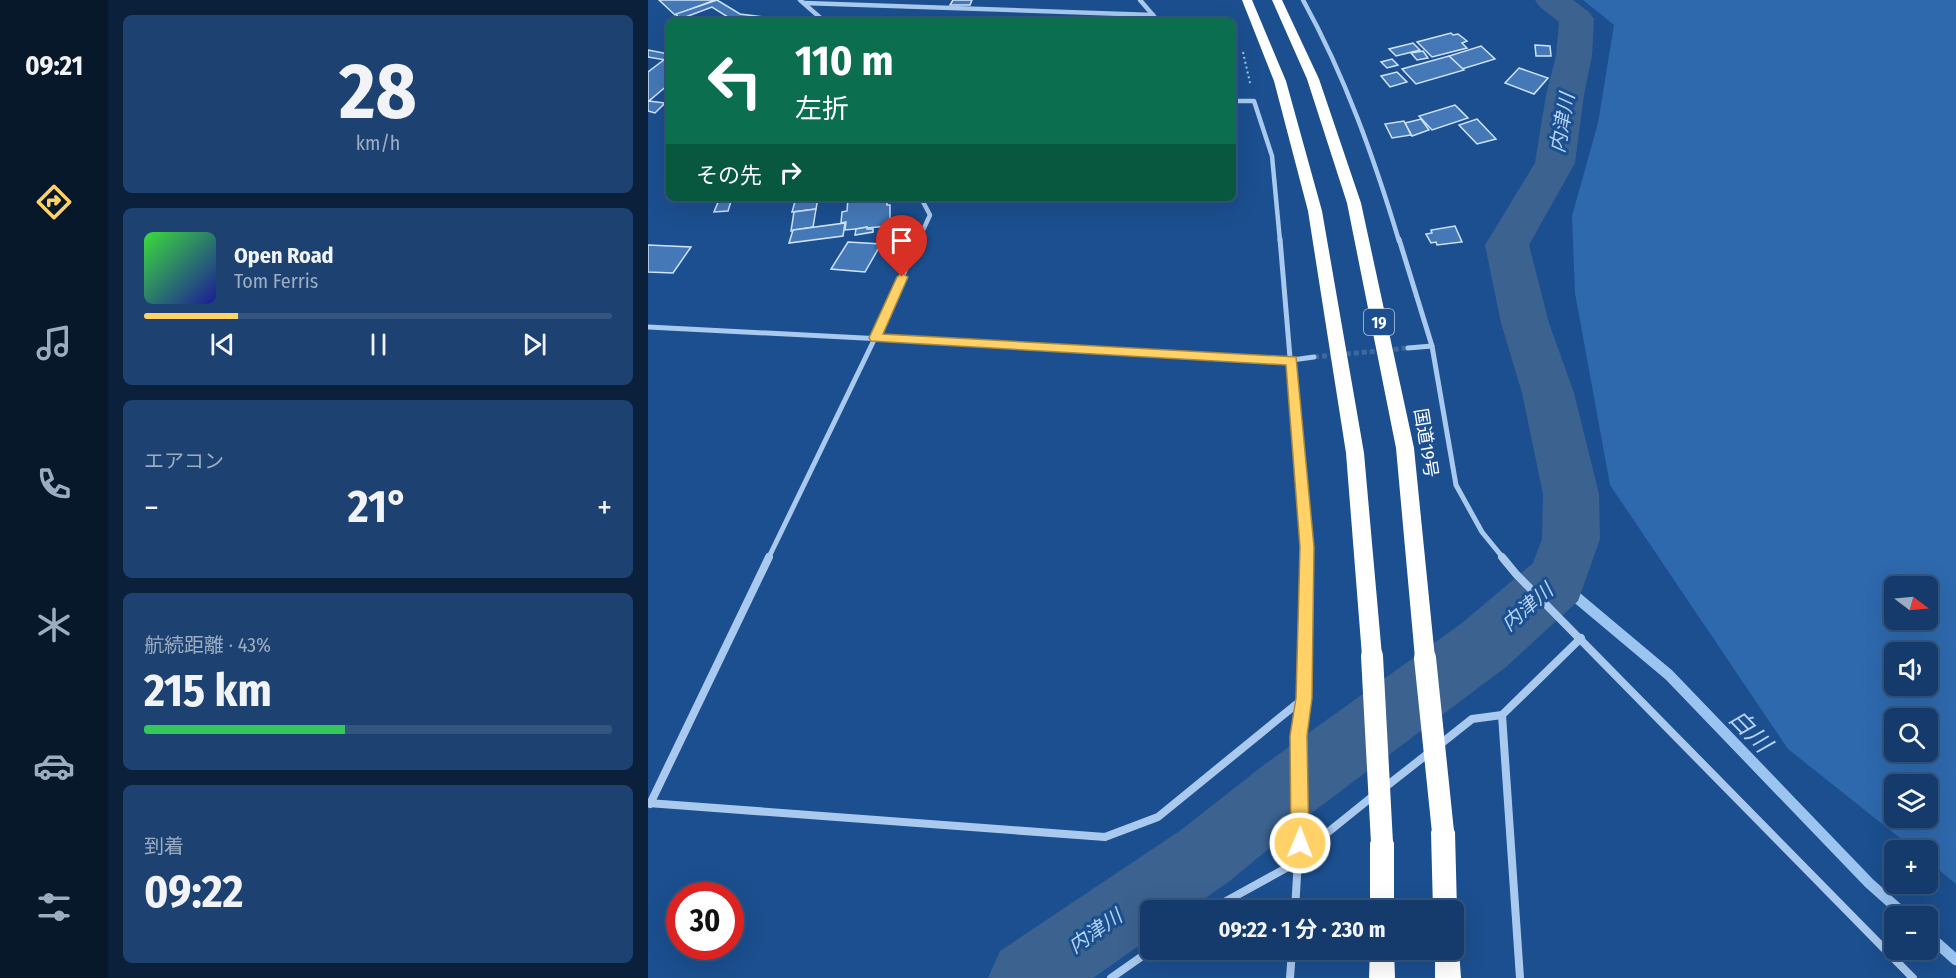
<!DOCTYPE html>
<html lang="ja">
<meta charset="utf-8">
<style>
:root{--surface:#143b6b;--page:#1d4271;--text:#f1f3f6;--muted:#9dadc1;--line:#33557e;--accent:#ffd166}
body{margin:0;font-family:"Fira Sans Condensed","Noto Sans JP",sans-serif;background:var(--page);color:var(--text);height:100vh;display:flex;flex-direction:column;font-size:22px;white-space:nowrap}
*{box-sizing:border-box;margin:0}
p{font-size:20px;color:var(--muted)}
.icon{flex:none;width:33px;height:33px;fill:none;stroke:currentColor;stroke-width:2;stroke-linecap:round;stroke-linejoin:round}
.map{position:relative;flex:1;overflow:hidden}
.panel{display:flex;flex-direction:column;gap:15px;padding:15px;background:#0b203b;width:540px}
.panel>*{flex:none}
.guide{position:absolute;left:18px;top:18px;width:570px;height:183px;border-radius:9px;box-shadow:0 6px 24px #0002,0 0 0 2px var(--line);background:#0b6e4f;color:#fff;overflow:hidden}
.needle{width:39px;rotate:106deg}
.tools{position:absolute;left:1236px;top:576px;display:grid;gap:12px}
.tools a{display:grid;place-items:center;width:54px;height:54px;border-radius:9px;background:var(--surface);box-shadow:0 6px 24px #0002,0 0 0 2px var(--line);font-size:30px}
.speed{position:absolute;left:18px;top:882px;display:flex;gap:12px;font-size:30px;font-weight:700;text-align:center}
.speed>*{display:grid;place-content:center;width:78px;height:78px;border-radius:50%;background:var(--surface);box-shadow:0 6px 24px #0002,0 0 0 2px var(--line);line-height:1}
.speed .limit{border:9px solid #d22;background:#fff;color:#111}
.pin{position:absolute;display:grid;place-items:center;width:51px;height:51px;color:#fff;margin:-62px -26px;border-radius:50% 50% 50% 0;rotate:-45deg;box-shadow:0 0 6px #0007}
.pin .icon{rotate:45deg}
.me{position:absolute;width:66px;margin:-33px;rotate:1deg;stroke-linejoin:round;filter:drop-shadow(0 0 4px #0008)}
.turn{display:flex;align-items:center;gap:21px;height:126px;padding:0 30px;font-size:27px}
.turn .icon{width:78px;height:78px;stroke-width:2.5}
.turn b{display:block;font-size:42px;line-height:51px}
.then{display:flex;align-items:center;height:57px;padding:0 30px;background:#0003;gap:12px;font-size:22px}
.big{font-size:45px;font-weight:700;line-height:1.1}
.panel .tile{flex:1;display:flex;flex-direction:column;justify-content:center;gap:9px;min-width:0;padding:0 21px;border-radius:9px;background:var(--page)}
.panel .dial{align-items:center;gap:0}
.dial b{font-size:78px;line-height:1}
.song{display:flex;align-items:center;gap:18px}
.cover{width:72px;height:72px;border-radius:9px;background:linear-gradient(135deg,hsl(120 70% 55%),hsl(240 70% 35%))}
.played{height:6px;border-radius:3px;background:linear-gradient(90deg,var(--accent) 20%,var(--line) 20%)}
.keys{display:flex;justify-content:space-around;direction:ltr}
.heat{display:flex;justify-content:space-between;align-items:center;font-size:33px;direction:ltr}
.charge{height:9px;border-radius:4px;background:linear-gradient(90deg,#34c759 43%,var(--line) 0)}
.trip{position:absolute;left:492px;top:900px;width:324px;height:60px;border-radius:9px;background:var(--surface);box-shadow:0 6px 24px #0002,0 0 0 2px var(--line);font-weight:700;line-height:60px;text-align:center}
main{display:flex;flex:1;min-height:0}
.tab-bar{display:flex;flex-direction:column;width:108px;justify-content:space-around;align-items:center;background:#08182b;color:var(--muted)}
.tab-bar .icon{width:42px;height:42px}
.tab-bar .current{color:var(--accent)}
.tab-bar b{font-size:27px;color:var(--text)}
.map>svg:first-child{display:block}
</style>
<main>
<nav class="tab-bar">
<b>09:21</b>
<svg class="icon current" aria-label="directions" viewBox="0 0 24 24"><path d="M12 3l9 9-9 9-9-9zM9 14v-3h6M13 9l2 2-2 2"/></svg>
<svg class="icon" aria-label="music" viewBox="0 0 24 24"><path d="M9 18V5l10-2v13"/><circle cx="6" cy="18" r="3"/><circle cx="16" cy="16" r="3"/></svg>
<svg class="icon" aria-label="phone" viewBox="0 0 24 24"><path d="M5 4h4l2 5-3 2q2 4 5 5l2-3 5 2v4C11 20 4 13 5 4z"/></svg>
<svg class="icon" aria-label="climate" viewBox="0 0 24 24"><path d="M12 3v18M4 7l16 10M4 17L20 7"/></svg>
<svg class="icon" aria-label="car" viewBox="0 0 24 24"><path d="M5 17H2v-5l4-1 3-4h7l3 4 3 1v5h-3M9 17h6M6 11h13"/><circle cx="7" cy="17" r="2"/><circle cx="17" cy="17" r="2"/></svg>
<svg class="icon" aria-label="filters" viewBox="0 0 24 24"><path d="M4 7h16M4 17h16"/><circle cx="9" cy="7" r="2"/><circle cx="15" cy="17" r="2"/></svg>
</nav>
<section class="panel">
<div class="tile dial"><b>28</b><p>km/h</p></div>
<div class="tile">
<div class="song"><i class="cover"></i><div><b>Open Road</b><p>Tom Ferris</p></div></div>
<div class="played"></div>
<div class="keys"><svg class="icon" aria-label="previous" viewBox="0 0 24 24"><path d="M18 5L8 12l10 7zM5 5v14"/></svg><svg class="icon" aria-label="pause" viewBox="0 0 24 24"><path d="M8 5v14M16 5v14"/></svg><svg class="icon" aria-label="next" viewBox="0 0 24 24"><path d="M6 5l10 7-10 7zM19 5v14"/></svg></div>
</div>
<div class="tile"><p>エアコン</p>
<div class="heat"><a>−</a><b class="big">21°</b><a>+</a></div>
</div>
<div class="tile"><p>航続距離 · 43%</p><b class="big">215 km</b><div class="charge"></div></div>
<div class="tile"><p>到着</p><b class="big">09:22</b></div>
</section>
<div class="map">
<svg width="1308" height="978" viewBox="0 0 1308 978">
<rect width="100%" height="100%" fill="#1b4f8f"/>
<!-- green -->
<path fill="#2e69ad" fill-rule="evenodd" d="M935 0H1308V884L1280 861V850H1267L1140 749 962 485 927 293 924 216 950 123 966 25ZM1246 586H1280V620H1246ZM1280 652V686H1246V652ZM1280 718V752H1246V718ZM1246 784H1280V818H1246Z"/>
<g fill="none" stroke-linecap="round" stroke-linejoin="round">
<!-- stream -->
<g stroke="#9cc4f0" stroke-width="11">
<path d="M909 581 1021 675 1221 883 1258 916"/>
<path d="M1280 935 1308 960"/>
</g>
<!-- river -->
<path fill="#3c6290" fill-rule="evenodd" d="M887 0H925L941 12 946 19 944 56 936 95 927 163 881 245 901 323 926 393 951 494 952 539 930 601 858 667 665 812 583 880 541 910H502V938L445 978H340L352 951 533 830 617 764 814 623 885 563 894 539 895 494 874 393 853 323 837 245 887 163 898 95 908 56 911 22 892 7Z"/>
</g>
<!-- building -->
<g fill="#4478b7" stroke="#cfe3fa" stroke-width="1.5">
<path d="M11 0H67L27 15Z"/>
<path d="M69 0 92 14 115 17 111 21 92 20 83 19 64 7 32 19 28 14Z"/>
<path d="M305 0H324L322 5H302Z"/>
<path d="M803 33 805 35 810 34 819 41 814 43 819 48 784 57 769 42Z"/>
<path d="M765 43 772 50 748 56 741 49Z"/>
<path d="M887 45 902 46 903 56H888Z"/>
<path d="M833 46 847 59 814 69 801 56Z"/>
<path d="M0 50 21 54V56L17 60 0 57Z"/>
<path d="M775 51 780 58 769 60 763 53Z"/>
<path d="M21 56V84L1 101 17 103 7 113 0 111V72Z"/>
<path d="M801 56 816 70 768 84 754 69Z"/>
<path d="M744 59 750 65 739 68 733 62Z"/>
<path d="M871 68 900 78 886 94 857 83Z"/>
<path d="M749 72 759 82 742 87 733 76Z"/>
<path d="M807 105 820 118 784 130 771 116Z"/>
<path d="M773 119 781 130 764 136 757 123Z"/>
<path d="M829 119 848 139 829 144 811 125Z"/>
<path d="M756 121 763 135 744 138 737 124Z"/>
<path d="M84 198 80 211 66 212 71 200Z"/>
<path d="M148 198H170L168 209 144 212Z"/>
<path d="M200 198H239V205H242V219L248 218V222L241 223V226L197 230 198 222 193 223 194 212 199 211Z"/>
<path d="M168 209 165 227 143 231 146 212Z"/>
<path d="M197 223 195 236 141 243 145 230Z"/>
<path d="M807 226 814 242 789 245 788 242 783 243 778 234 784 233 783 230Z"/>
<path d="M219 227V229H225V232L207 235 208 229Z"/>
<path d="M200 242 233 244 217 272 183 269Z"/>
<path d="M0 245 43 247 25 273 0 272Z"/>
</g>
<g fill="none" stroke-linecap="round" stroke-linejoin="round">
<!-- street-tunnel -->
<path stroke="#3d69a0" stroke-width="5" stroke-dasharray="5 3" stroke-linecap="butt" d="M666 357 760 348"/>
<!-- path -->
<path stroke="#a9c9ee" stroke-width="2" stroke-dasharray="2 3" stroke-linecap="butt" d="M595 52 602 83"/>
<!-- street-far2 -->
<g stroke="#a9c9ee" stroke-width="4.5">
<path d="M152 0 176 21"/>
<path d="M492 0 510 21"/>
<path d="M655 0C697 76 726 158 751 241"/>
<path d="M156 3 505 15"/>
<path d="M585 101H606L624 156 632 241"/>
<path d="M270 241 282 215 273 198"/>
</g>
<!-- street-far1 -->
<g stroke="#a9c9ee" stroke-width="5">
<path d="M632 239 659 559"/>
<path d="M751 239 784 346 808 485 834 532 856 559"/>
<path d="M0 327 644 360 666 357"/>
<path d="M760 348 784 346"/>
<path d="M120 559 227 338 271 239"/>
</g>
<!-- street -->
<g stroke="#a9c9ee" stroke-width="8">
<path d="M854 557 868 574 1265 978"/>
<path d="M854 715 872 978"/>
<path d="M790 746 824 719 854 715 933 638"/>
<path d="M736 788 782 752"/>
<path d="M0 803 457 837 510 817 656 698"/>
<path d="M2 804 121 557"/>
<path d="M562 910 651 861 679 833 725 796"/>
<path d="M647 910 652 825 651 736 656 698 659 557"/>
<path d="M463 978 503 950"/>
<path d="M642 978 644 950"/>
</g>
<!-- highway -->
<g fill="#fff" fill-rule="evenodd">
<path d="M594 0H604L638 81 674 211 716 453 734 656 731 663 724 666 717 663 714 656 698 453 660 211 626 81Z"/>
<path d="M624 0H634L671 79 713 203 766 448 787 658 784 665 777 668 770 665 767 658 748 448 699 203 659 79Z"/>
<path d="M795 820 803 824 807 832 809 910 806 919V910H785L783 832 787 824Z"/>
<path d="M734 831 742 835 746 843V910H722V843L726 835Z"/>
<path d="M806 940 811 950 813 978H787V950H806Z"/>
<path d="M722 950H746L747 978H721Z"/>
</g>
<!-- highway-bridge -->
<g stroke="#fff" stroke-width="22">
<path d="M724 656 734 843"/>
<path d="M777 658 795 832"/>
</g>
</g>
<!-- route -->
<path fill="#ffd166" stroke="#a68842" stroke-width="1.5" d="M254 273 260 277 235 334 648 357 666 547 664 698 659 736 661 843 658 849 652 852 646 849 643 843 642 736 648 698 652 547 638 365 223 341 221 338 249 277Z"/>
<g text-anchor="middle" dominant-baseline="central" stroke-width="6" stroke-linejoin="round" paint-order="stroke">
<!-- shield labels -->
<rect fill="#1b4f8f" stroke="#bbcadd" stroke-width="1.5" x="716" y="309" width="30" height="26" rx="4.5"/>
<g font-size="16" font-weight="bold" fill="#fff">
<text x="731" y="322">19</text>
</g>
<!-- street labels -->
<g font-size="18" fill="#fff" stroke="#1b4f8f">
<text transform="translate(778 443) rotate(81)">国道19号</text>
</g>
<!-- water labels -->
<g font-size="20" font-style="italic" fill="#b5d3f5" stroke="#1b4f8f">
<text transform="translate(914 123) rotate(-80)">内津川</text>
<text transform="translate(879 607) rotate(-41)">内津川</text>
<text transform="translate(447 931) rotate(-35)">内津川</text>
</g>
<!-- near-water labels -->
<g font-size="24" font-style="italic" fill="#b5d3f5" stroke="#1b4f8f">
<text transform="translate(1102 731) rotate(46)">白川</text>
</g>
</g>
</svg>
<div class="tools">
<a><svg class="needle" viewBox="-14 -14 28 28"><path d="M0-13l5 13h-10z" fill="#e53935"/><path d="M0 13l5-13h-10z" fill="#9dadc1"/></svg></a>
<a><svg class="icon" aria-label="sound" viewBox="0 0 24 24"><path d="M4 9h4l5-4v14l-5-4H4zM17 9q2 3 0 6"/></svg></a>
<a><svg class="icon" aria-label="search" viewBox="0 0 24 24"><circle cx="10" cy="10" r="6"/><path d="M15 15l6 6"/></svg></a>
<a><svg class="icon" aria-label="layers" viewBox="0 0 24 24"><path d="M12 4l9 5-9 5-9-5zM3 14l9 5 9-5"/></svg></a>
<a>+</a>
<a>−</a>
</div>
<div class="speed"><div class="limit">30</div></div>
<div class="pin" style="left:254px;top:277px;background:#d93025"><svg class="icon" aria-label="arrive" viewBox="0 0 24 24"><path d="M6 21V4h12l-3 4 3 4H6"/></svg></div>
<svg class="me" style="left:652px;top:843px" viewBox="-20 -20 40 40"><circle r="17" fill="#ffd166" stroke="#fff" stroke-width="3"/><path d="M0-11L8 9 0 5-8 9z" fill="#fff"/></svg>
<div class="trip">09:22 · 1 分 · 230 m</div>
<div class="guide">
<div class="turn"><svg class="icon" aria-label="left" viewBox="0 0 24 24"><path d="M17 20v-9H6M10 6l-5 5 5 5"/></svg><div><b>110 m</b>左折</div></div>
<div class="then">その先<svg class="icon" aria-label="right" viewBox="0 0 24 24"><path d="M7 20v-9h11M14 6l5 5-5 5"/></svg></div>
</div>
</div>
</main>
